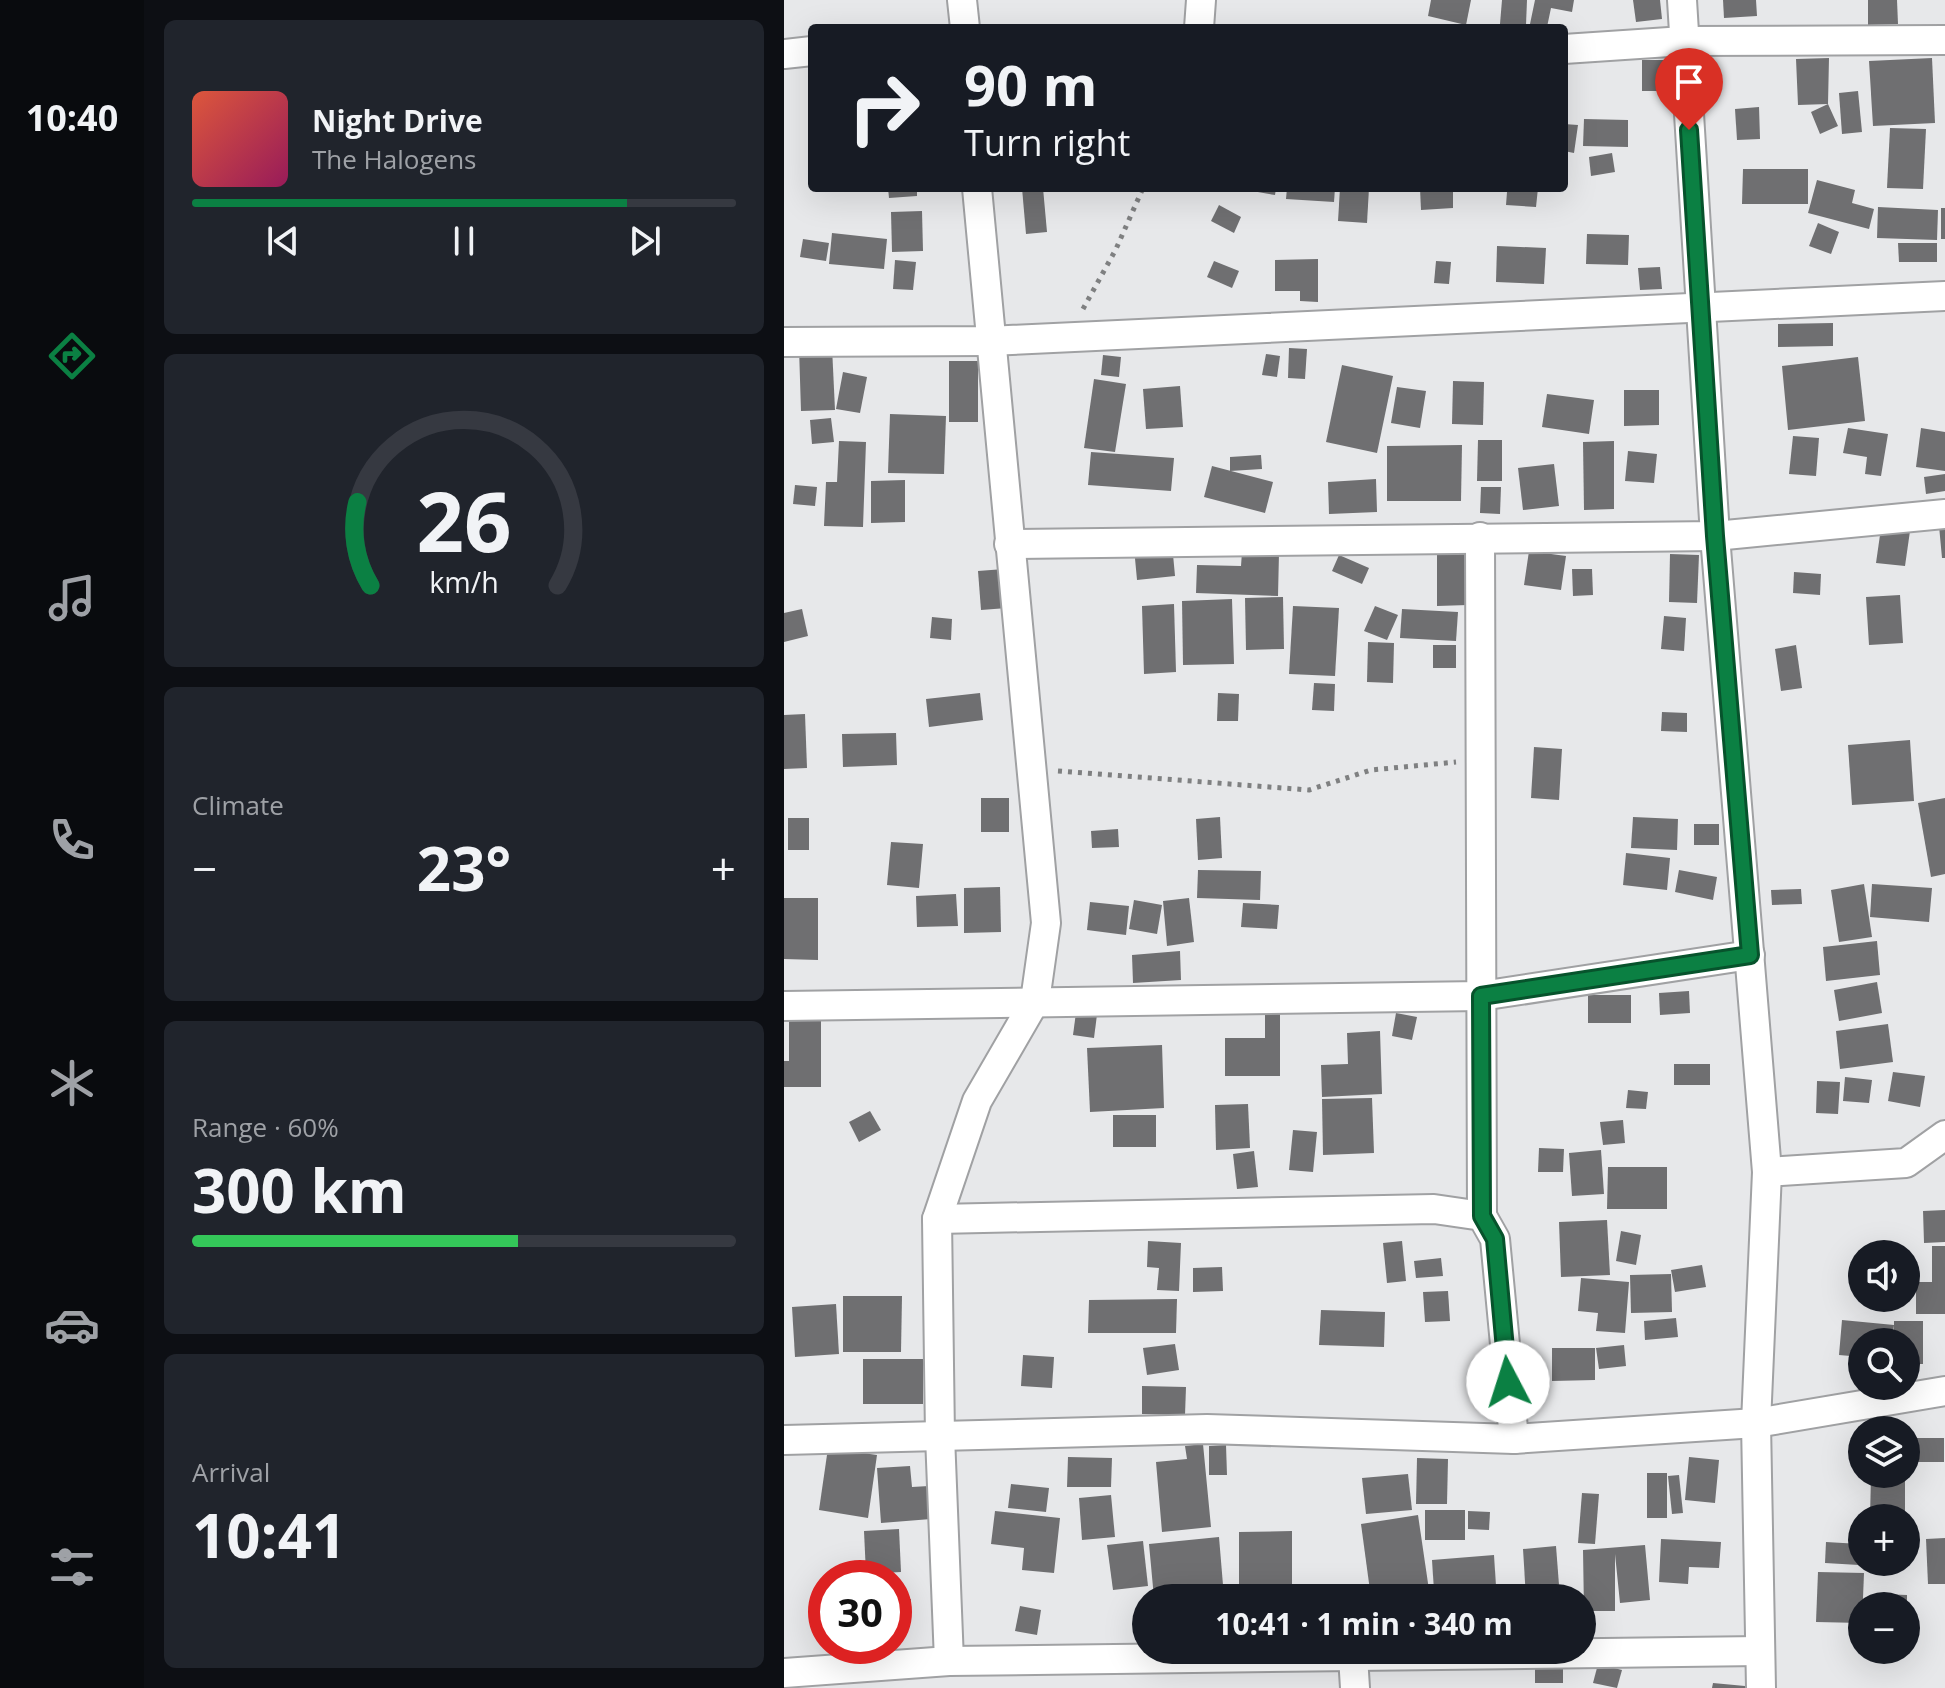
<!DOCTYPE html>
<meta charset="utf-8">
<style>
:root{--surface:#171b24;--page:#20242c;--text:#f1f3f6;--muted:#9ea1a6;--line:#363941;--accent:#0b8043}
body{margin:0;font-family:"Open Sans",sans-serif;background:var(--page);color:var(--text);height:100vh;display:flex;flex-direction:column;font-size:30px;white-space:nowrap}
*{box-sizing:border-box;margin:0}
p{font-size:26px;color:var(--muted)}
.icon{flex:none;width:44px;height:44px;fill:none;stroke:currentColor;stroke-width:2;stroke-linecap:round;stroke-linejoin:round}
.map{position:relative;flex:1;overflow:hidden}
.details{display:flex;flex-direction:column;gap:20px;padding:20px;background:#0d0f14;width:640px}
.details>*{flex:none}
.hud{position:absolute;left:24px;top:24px;width:760px;height:168px;border-radius:8px;box-shadow:0 8px 32px #0002;background:#171b24;color:var(--text);overflow:hidden}
.fabs{position:absolute;left:1064px;top:1240px;display:grid;gap:16px}
.fabs a{display:grid;place-items:center;width:72px;height:72px;border-radius:50%;background:var(--surface);box-shadow:0 8px 32px #0002;font-size:40px}
.speed{position:absolute;left:24px;top:1560px;display:flex;gap:16px;font-size:40px;font-weight:700;text-align:center}
.speed>*{display:grid;place-content:center;width:104px;height:104px;border-radius:50%;background:var(--surface);box-shadow:0 8px 32px #0002;line-height:1}
.speed .limit{border:12px solid #d22;background:#fff;color:#111}
.pin{position:absolute;display:grid;place-items:center;width:68px;height:68px;color:#fff;margin:-82px -34px;border-radius:50% 50% 50% 0;rotate:-45deg;box-shadow:0 0 8px #0007}
.pin .icon{rotate:45deg}
.me{position:absolute;width:88px;margin:-44px;rotate:355deg;stroke-linejoin:round;filter:drop-shadow(0 0 6px #0008)}
.turn{display:flex;align-items:center;gap:28px;height:168px;padding:0 24px;font-size:36px}
.turn .icon{width:104px;height:104px;stroke-width:2.5}
.turn b{display:block;font-size:56px;line-height:68px}
.big{font-size:60px;font-weight:700;line-height:1.1}
.details .widget{flex:1;display:flex;flex-direction:column;justify-content:center;gap:12px;min-width:0;padding:0 28px;border-radius:12px;background:var(--page)}
.details .dial{align-items:center;gap:0}
.dial svg{height:208px;overflow:visible;fill:none;stroke:var(--line);stroke-width:7;stroke-linecap:round;text-anchor:middle}
.dial text{fill:var(--text);stroke:none}
.song{display:flex;align-items:center;gap:24px}
.cover{width:96px;height:96px;border-radius:12px;background:linear-gradient(135deg,hsl(10 70% 55%),hsl(330 70% 35%))}
.played{height:8px;border-radius:4px;background:linear-gradient(90deg,var(--accent) 80%,var(--line) 80%)}
.keys{display:flex;justify-content:space-around;direction:ltr}
.heat{display:flex;justify-content:space-between;align-items:center;font-size:44px;direction:ltr}
.charge{height:12px;border-radius:6px;background:linear-gradient(90deg,#34c759 60%,var(--line) 0)}
.trip{position:absolute;left:348px;top:1584px;width:464px;height:80px;border-radius:40px;background:var(--surface);box-shadow:0 8px 32px #0002;font-weight:700;line-height:80px;text-align:center}
main{display:flex;flex:1;min-height:0}
.dock{display:flex;flex-direction:column;width:144px;justify-content:space-around;align-items:center;background:#090b0e;color:var(--muted)}
.dock .icon{width:56px;height:56px}
.dock .active{color:var(--accent)}
.dock b{font-size:36px;color:var(--text)}
.map>svg:first-child{display:block}
</style>
<main>
<nav class="dock">
<b>10:40</b>
<svg class="icon active" aria-label="directions" viewBox="0 0 24 24"><path d="M12 3l9 9-9 9-9-9zM9 14v-3h6M13 9l2 2-2 2"/></svg>
<svg class="icon" aria-label="music" viewBox="0 0 24 24"><path d="M9 18V5l10-2v13"/><circle cx="6" cy="18" r="3"/><circle cx="16" cy="16" r="3"/></svg>
<svg class="icon" aria-label="phone" viewBox="0 0 24 24"><path d="M5 4h4l2 5-3 2q2 4 5 5l2-3 5 2v4C11 20 4 13 5 4z"/></svg>
<svg class="icon" aria-label="climate" viewBox="0 0 24 24"><path d="M12 3v18M4 7l16 10M4 17L20 7"/></svg>
<svg class="icon" aria-label="car" viewBox="0 0 24 24"><path d="M5 17H2v-5l4-1 3-4h7l3 4 3 1v5h-3M9 17h6M6 11h13"/><circle cx="7" cy="17" r="2"/><circle cx="17" cy="17" r="2"/></svg>
<svg class="icon" aria-label="filters" viewBox="0 0 24 24"><path d="M4 7h16M4 17h16"/><circle cx="9" cy="7" r="2"/><circle cx="15" cy="17" r="2"/></svg>
</nav>
<section class="details">
<div class="widget">
<div class="song"><i class="cover"></i><div><b>Night Drive</b><p>The Halogens</p></div></div>
<div class="played"></div>
<div class="keys"><svg class="icon" aria-label="previous" viewBox="0 0 24 24"><path d="M18 5L8 12l10 7zM5 5v14"/></svg><svg class="icon" aria-label="pause" viewBox="0 0 24 24"><path d="M8 5v14M16 5v14"/></svg><svg class="icon" aria-label="next" viewBox="0 0 24 24"><path d="M6 5l10 7-10 7zM19 5v14"/></svg></div>
</div>
<div class="widget dial"><svg viewBox="0 0 100 80">
<path d="M14 69A42 42 0 1 1 86 69"/>
<path d="M14 69A42 42 0 0 1 9 37" stroke="#0b8043"/>
<text x="50" y="56" font-size="32" font-weight="700">26</text>
<text x="50" y="72" font-size="11">km/h</text>
</svg></div>
<div class="widget"><p>Climate</p>
<div class="heat"><a>−</a><b class="big">23°</b><a>+</a></div>
</div>
<div class="widget"><p>Range · 60%</p><b class="big">300 km</b><div class="charge"></div></div>
<div class="widget"><p>Arrival</p><b class="big">10:41</b></div>
</section>
<div class="map">
<svg width="1161" height="1688" viewBox="0 0 1161 1688">
<rect width="100%" height="100%" fill="#e7e8ea"/>
<!-- building -->
<g fill="#6f6f71">
<path d="M647 0H687L682 25 644 16Z"/>
<path d="M718 0H743L742 25 716 24Z"/>
<path d="M751 0H790L788 12 767 8 763 27 746 24Z"/>
<path d="M849 0H876L878 19 852 22Z"/>
<path d="M939 0H972L973 16 940 18Z"/>
<path d="M1084 0H1113L1114 24 1084 25Z"/>
<path d="M1045 58 1044 104 1054 126 1036 134 1027 112 1044 104 1014 105 1012 59Z"/>
<path d="M1148 58 1151 123 1089 126 1085 61Z"/>
<rect x="858" y="60" width="23" height="31"/>
<path d="M1074 91 1078 132 1058 134 1055 93Z"/>
<path d="M975 107 976 139 953 140 951 109Z"/>
<path d="M800 119 844 120V147L799 146Z"/>
<path d="M780 124 794 125 790 153 780 151Z"/>
<path d="M1106 128 1142 129 1139 189 1103 188Z"/>
<path d="M828 153 831 172 807 176 805 157Z"/>
<path d="M959 169H1024V204H958Z"/>
<path d="M1033 180 1071 190 1068 203 1090 209 1085 229 1024 213Z"/>
<path d="M104 188H133V196L105 198Z"/>
<path d="M238 188H259L263 232 242 234Z"/>
<path d="M451 188H492L491 195Z"/>
<path d="M503 188H551L550 202 502 199Z"/>
<path d="M556 188H585L583 223 554 221Z"/>
<path d="M636 188H669V208L637 210Z"/>
<path d="M701 188H754L752 207 722 205 723 192Z"/>
<path d="M435 205 457 217 450 233 427 221Z"/>
<path d="M1094 207 1154 210 1153 240 1093 238Z"/>
<rect x="1157" y="208" width="4" height="31"/>
<path d="M138 211 139 251 108 252 107 212Z"/>
<path d="M1034 223 1055 232 1047 254 1025 246Z"/>
<path d="M48 233 103 239 100 269 45 264Z"/>
<path d="M803 234 845 235 844 265 802 264Z"/>
<path d="M19 239 45 243 42 261 16 257Z"/>
<path d="M1114 243H1153V262H1115Z"/>
<path d="M713 246 762 248 760 284 712 282Z"/>
<path d="M534 259V302L516 301V291H491V260Z"/>
<path d="M111 260 132 262 129 290 109 289Z"/>
<path d="M430 261 455 271 448 288 423 277Z"/>
<path d="M652 261 667 262 665 284 650 283Z"/>
<path d="M876 267 878 289 856 290 854 268Z"/>
<path d="M1049 323V346L994 347V324Z"/>
<path d="M48 347 51 410 17 411 15 348Z"/>
<path d="M505 348 523 349 521 379 504 378Z"/>
<path d="M482 354 496 356 493 377 478 375Z"/>
<path d="M319 355 337 357 335 377 317 375Z"/>
<path d="M1074 357 1081 421 1004 430 998 366Z"/>
<rect x="165" y="361" width="29" height="61"/>
<path d="M558 365 609 376 593 453 542 442Z"/>
<path d="M59 372 83 377 76 413 52 409Z"/>
<path d="M310 379 342 384 331 452 300 448Z"/>
<path d="M669 381 700 382 699 425 668 424Z"/>
<path d="M396 386 399 427 362 429 359 389Z"/>
<path d="M613 387 642 391 636 428 607 423Z"/>
<path d="M840 390H875V425L840 426Z"/>
<path d="M763 394 810 400 805 434 758 427Z"/>
<path d="M106 414 162 416 160 474 104 473Z"/>
<path d="M47 418 50 442 28 444 26 420Z"/>
<path d="M1064 428 1104 434 1097 476 1081 474 1083 457 1059 453Z"/>
<path d="M1137 428 1161 432V471L1132 467Z"/>
<path d="M1009 436 1035 438 1032 476 1005 474Z"/>
<path d="M694 440H718V481H693Z"/>
<path d="M55 441 82 442 79 527 40 526 42 482H53Z"/>
<path d="M830 441V509L800 510 799 442Z"/>
<path d="M678 445 677 501H603V446Z"/>
<path d="M844 451 873 454 870 483 841 481Z"/>
<path d="M307 452 390 458 387 491 304 485Z"/>
<path d="M477 455 478 469 446 471V457Z"/>
<path d="M770 464 775 506 739 510 734 468Z"/>
<path d="M428 466 489 482 481 513 420 497Z"/>
<path d="M1161 474V491L1142 494 1140 477Z"/>
<path d="M592 479 593 512 545 514 544 482Z"/>
<path d="M121 480V522L87 523V481Z"/>
<path d="M11 485 33 487 31 506 9 504Z"/>
<path d="M697 487H717L716 514 696 513Z"/>
<path d="M1161 525V558H1158L1155 526Z"/>
<path d="M1097 528 1126 531 1121 566 1092 563Z"/>
<path d="M388 544 391 576 353 580 350 548Z"/>
<path d="M653 550H685L684 605 653 606Z"/>
<path d="M745 551 782 556 777 590 740 585Z"/>
<path d="M458 552 495 553 494 596 412 593 413 565 457 566Z"/>
<path d="M886 554 915 555 913 603 885 602Z"/>
<path d="M555 555 585 568 578 584 548 571Z"/>
<path d="M220 569 223 608 197 610 194 571Z"/>
<path d="M788 569H808L809 595 789 596Z"/>
<path d="M1010 572 1037 574 1036 595 1009 593Z"/>
<path d="M1116 595 1119 643 1085 645 1082 597Z"/>
<path d="M499 597 500 649 462 650 461 598Z"/>
<path d="M448 599 450 664 399 665 398 601Z"/>
<path d="M390 604 392 672 360 674 358 606Z"/>
<path d="M509 606 555 608 551 676 505 674Z"/>
<path d="M591 606 614 615 603 640 580 631Z"/>
<path d="M18 609 24 636 0 642V613Z"/>
<path d="M618 609 674 612 672 641 616 638Z"/>
<path d="M880 616 902 618 900 651 877 649Z"/>
<path d="M148 617 168 619 167 640 146 638Z"/>
<path d="M584 642 610 643 609 683 583 682Z"/>
<rect x="649" y="645" width="23" height="23"/>
<path d="M1012 645 1018 688 997 691 991 649Z"/>
<path d="M530 683 551 684 550 711 528 710Z"/>
<path d="M196 693 199 720 145 727 142 699Z"/>
<path d="M434 693 455 694 454 721H433Z"/>
<path d="M878 712 903 713V732L877 731Z"/>
<path d="M21 714 23 768 0 769V715Z"/>
<path d="M112 733 113 765 59 767 58 734Z"/>
<path d="M1126 740 1130 801 1068 805 1064 745Z"/>
<path d="M750 747 778 749 775 800 747 798Z"/>
<rect x="197" y="798" width="28" height="34"/>
<path d="M1161 798V874L1147 877 1134 803Z"/>
<path d="M436 817 438 858 414 860 412 819Z"/>
<path d="M849 817 894 819 893 850 847 848Z"/>
<rect x="4" y="818" width="21" height="32"/>
<rect x="910" y="824" width="25" height="21"/>
<path d="M334 829 335 847 308 848 307 831Z"/>
<path d="M107 842 139 844 135 888 103 885Z"/>
<path d="M842 853 886 858 883 890 839 885Z"/>
<path d="M414 870 477 871 476 900 413 898Z"/>
<path d="M895 870 933 877 929 900 891 892Z"/>
<path d="M1080 884 1088 937 1055 942 1047 890Z"/>
<path d="M1088 884 1148 888 1145 922 1086 917Z"/>
<path d="M216 887 217 932 180 933V888Z"/>
<path d="M1017 889 1018 904 988 905 987 890Z"/>
<path d="M172 894 174 926 133 927 132 896Z"/>
<path d="M0 898H34V960L0 959Z"/>
<path d="M405 898 410 942 383 946 379 901Z"/>
<path d="M350 900 378 905 373 934 345 929Z"/>
<path d="M306 902 345 906 342 935 303 930Z"/>
<path d="M459 903 495 905 493 929 457 927Z"/>
<path d="M1093 941 1096 975 1042 981 1039 947Z"/>
<path d="M396 951 397 980 349 983 348 955Z"/>
<path d="M1093 982 1098 1013 1055 1021 1050 990Z"/>
<path d="M905 991 906 1013 876 1015 875 993Z"/>
<rect x="804" y="995" width="43" height="28"/>
<path d="M293 1005 314 1007 310 1038 289 1035Z"/>
<path d="M481 1011H496V1076H441V1038H481Z"/>
<path d="M612 1013 633 1017 628 1040 608 1036Z"/>
<path d="M5 1020H37V1087H0V1061H5Z"/>
<path d="M1104 1024 1109 1062 1056 1069 1052 1031Z"/>
<path d="M596 1031 598 1094 538 1097 537 1065 564 1064 563 1033Z"/>
<path d="M378 1045 380 1108 306 1112 303 1048Z"/>
<rect x="890" y="1064" width="36" height="21"/>
<path d="M1109 1072 1141 1076 1136 1107 1104 1101Z"/>
<path d="M1061 1077 1088 1080 1085 1103 1059 1101Z"/>
<path d="M1033 1081 1056 1082 1054 1114 1032 1113Z"/>
<path d="M844 1090 864 1092 862 1109 842 1108Z"/>
<path d="M588 1098 590 1153 539 1155 538 1099Z"/>
<path d="M464 1104 466 1148 432 1150 431 1105Z"/>
<path d="M86 1111 97 1130 75 1142 65 1122Z"/>
<rect x="329" y="1115" width="43" height="32"/>
<path d="M839 1120 841 1143 819 1145 816 1122Z"/>
<path d="M509 1130 533 1132 529 1172 505 1170Z"/>
<path d="M755 1148 780 1149 779 1172H754Z"/>
<path d="M817 1150 820 1194 788 1196 785 1153Z"/>
<path d="M470 1151 474 1187 453 1189 449 1154Z"/>
<path d="M824 1167H883V1209H823Z"/>
<path d="M1161 1210V1242L1140 1243 1139 1211Z"/>
<path d="M823 1220 826 1275 777 1277 775 1222Z"/>
<path d="M837 1231 857 1235 852 1265 832 1261Z"/>
<path d="M364 1241 397 1243 395 1291 373 1290 375 1268 363 1267Z"/>
<path d="M618 1241 622 1281 603 1283 599 1243Z"/>
<path d="M1148 1246H1161V1314H1132V1282H1148Z"/>
<path d="M657 1258 659 1276 632 1278 630 1261Z"/>
<path d="M918 1265 922 1287 891 1292 887 1270Z"/>
<path d="M438 1267 439 1291 409 1292V1268Z"/>
<path d="M887 1274 888 1312 847 1313 846 1275Z"/>
<path d="M797 1278 845 1282 841 1333 812 1331 814 1313 794 1311Z"/>
<path d="M664 1291 666 1321 641 1322 639 1292Z"/>
<path d="M59 1296H118L117 1352H59Z"/>
<path d="M393 1299 392 1333H304L305 1300Z"/>
<path d="M52 1304 55 1354 11 1357 8 1307Z"/>
<path d="M537 1310 601 1312 600 1347 535 1345Z"/>
<path d="M892 1318 894 1337 861 1340 860 1321Z"/>
<path d="M1058 1320 1110 1325 1108 1342H1078V1357L1055 1355Z"/>
<path d="M1110 1321H1139V1364H1122V1342H1110Z"/>
<path d="M391 1344 395 1370 363 1375 359 1348Z"/>
<path d="M840 1345 842 1366 815 1369 812 1348Z"/>
<path d="M768 1348H811V1380L768 1381Z"/>
<path d="M239 1355 270 1357 268 1388 237 1386Z"/>
<rect x="79" y="1359" width="60" height="45"/>
<path d="M358 1386 402 1387 401 1415 358 1414Z"/>
<rect x="1122" y="1438" width="38" height="24"/>
<path d="M419 1444 427 1527 378 1532 372 1462 403 1459 401 1446Z"/>
<path d="M442 1445 443 1475H425V1446Z"/>
<path d="M44 1448 93 1455 84 1518 35 1510Z"/>
<path d="M284 1457 328 1458 327 1487H283Z"/>
<path d="M905 1457 935 1460 931 1503 901 1500Z"/>
<path d="M633 1458 664 1459 663 1504H632Z"/>
<path d="M126 1466 128 1487 145 1486 147 1519 97 1523 93 1468Z"/>
<rect x="863" y="1473" width="20" height="45"/>
<path d="M624 1474 628 1510 582 1514 578 1478Z"/>
<path d="M895 1475 899 1513 888 1514 884 1476Z"/>
<path d="M1087 1476H1121V1518H1086Z"/>
<path d="M227 1484 265 1488 262 1512 224 1508Z"/>
<path d="M798 1493 815 1494 811 1544 794 1543Z"/>
<path d="M327 1495 331 1537 298 1540 295 1498Z"/>
<rect x="641" y="1510" width="40" height="30"/>
<path d="M211 1511 276 1518 270 1573 238 1570 240 1548 207 1544Z"/>
<path d="M684 1511 706 1512 705 1530 684 1529Z"/>
<path d="M634 1515 645 1590 587 1598 577 1524Z"/>
<path d="M115 1529 117 1572 82 1574 80 1531Z"/>
<path d="M508 1531V1588L455 1589V1532Z"/>
<path d="M435 1537 440 1597 370 1598 365 1544Z"/>
<path d="M1161 1538V1584H1144L1142 1539Z"/>
<path d="M877 1539 937 1542 935 1568 905 1567 904 1584 875 1582Z"/>
<path d="M359 1541 364 1586 329 1590 323 1545Z"/>
<path d="M1042 1542 1076 1544 1075 1565 1041 1563Z"/>
<path d="M861 1545 866 1600 836 1603 831 1554V1611H800L799 1550Z"/>
<path d="M772 1546 776 1598H742L739 1549Z"/>
<path d="M710 1555 712 1586 650 1591 648 1560Z"/>
<path d="M1034 1572 1080 1573 1078 1623 1032 1622Z"/>
<path d="M712 1591V1598H676V1592Z"/>
<path d="M1096 1594 1123 1595V1606H1096Z"/>
<path d="M110 1598 127 1599 124 1628 110 1627Z"/>
<path d="M236 1606 257 1610 253 1635 231 1631Z"/>
<path d="M814 1664 838 1670 833 1688 809 1683Z"/>
<path d="M751 1666 779 1667V1683H751Z"/>
<path d="M929 1683 961 1686V1688H928Z"/>
</g>
<g fill="none" stroke-linecap="round" stroke-linejoin="round">
<!-- street casing -->
<g stroke="#a0a1a3" stroke-width="32">
<g id="street">
<path d="M178 0 181 28"/>
<path d="M898 0 931 536 983 1172 972 1423 977 1688"/>
<path d="M415 28 417 0"/>
<path d="M780 49 900 41 1161 40"/>
<path d="M0 54 28 51"/>
<path d="M0 342 205 341 1161 296"/>
<path d="M696 537 698 1216"/>
<path d="M225 544 931 536 1161 514"/>
<path d="M0 1006 697 996 966 955"/>
<path d="M983 1172 1122 1163 1161 1135"/>
<path d="M153 1219 650 1209 698 1216 711 1239 730 1439"/>
<path d="M0 1440 423 1429 730 1439 972 1423 1161 1391"/>
<path d="M569 1656 571 1688"/>
<path d="M165 1661 156 1436 153 1219 193 1101 251 1001 262 923 193 188"/>
<path d="M0 1673 165 1661 976 1651"/>
</g>
</g>
<!-- path -->
<g stroke="#7f8081" stroke-width="5" stroke-dasharray="4 6" stroke-linecap="butt">
<path d="M299 309 332 249 359 188"/>
<path d="M274 771 525 790 587 770 672 762"/>
</g>
<!-- street -->
<use href="#street" stroke="#fff" stroke-width="28"/>
</g>
<g fill="none" stroke-linecap="round" stroke-linejoin="round">
<!-- route casing -->
<g stroke="#07532c" stroke-width="20">
<path id="route" d="M724 1382 711 1239 698 1216 697 996 966 955 931 536 905 130"/>
</g>
<!-- route -->
<use href="#route" stroke="#0b8043" stroke-width="14"/>
</g>
</svg>
<div class="fabs">
<a><svg class="icon" aria-label="sound" viewBox="0 0 24 24"><path d="M4 9h4l5-4v14l-5-4H4zM17 9q2 3 0 6"/></svg></a>
<a><svg class="icon" aria-label="search" viewBox="0 0 24 24"><circle cx="10" cy="10" r="6"/><path d="M15 15l6 6"/></svg></a>
<a><svg class="icon" aria-label="layers" viewBox="0 0 24 24"><path d="M12 4l9 5-9 5-9-5zM3 14l9 5 9-5"/></svg></a>
<a>+</a>
<a>−</a>
</div>
<div class="speed"><div class="limit">30</div></div>
<div class="pin" style="left:905px;top:130px;background:#d93025"><svg class="icon" aria-label="arrive" viewBox="0 0 24 24"><path d="M6 21V4h12l-3 4 3 4H6"/></svg></div>
<svg class="me" style="left:724px;top:1382px" viewBox="-20 -20 40 40"><circle r="19" fill="#fff"/><path d="M0-13L10 11 0 6-10 11z" fill="#0b8043"/></svg>
<div class="trip">10:41 · 1 min · 340 m</div>
<div class="hud">
<div class="turn"><svg class="icon" aria-label="right" viewBox="0 0 24 24"><path d="M7 20v-9h11M14 6l5 5-5 5"/></svg><div><b>90 m</b>Turn right</div></div>
</div>
</div>
</main>
